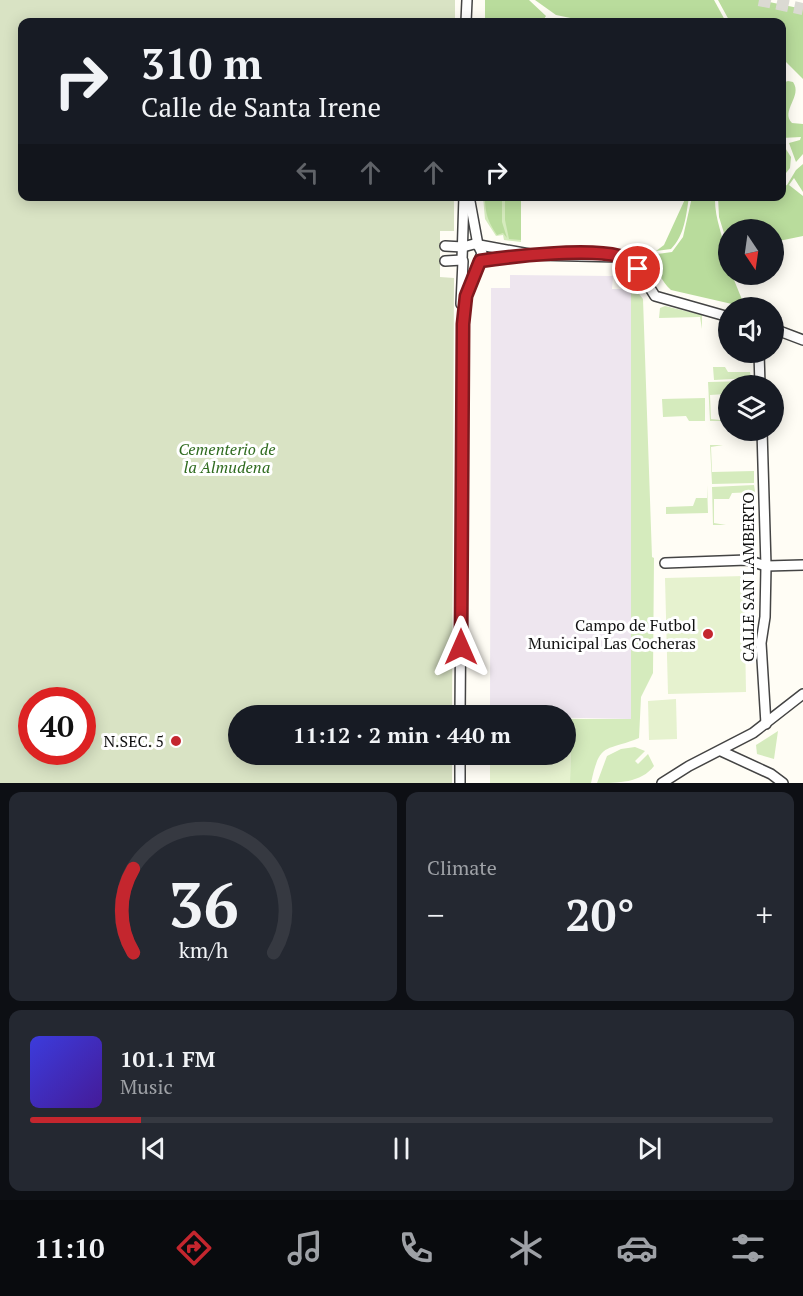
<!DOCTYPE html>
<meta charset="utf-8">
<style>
:root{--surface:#171b24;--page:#242831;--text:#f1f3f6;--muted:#9ea1a6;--line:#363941;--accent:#c4262e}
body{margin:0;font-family:"PT Serif",serif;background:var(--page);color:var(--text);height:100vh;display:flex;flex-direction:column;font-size:22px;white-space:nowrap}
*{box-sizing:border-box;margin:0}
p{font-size:20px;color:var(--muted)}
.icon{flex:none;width:33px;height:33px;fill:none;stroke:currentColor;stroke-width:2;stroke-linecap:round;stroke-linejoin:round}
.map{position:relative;height:783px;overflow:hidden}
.sheet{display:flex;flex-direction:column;gap:9px;padding:9px;background:#0d0f14;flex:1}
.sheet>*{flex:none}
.top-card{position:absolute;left:18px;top:18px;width:768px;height:183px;border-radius:12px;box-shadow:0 3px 15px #0003;background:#171b24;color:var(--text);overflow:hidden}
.needle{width:39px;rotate:167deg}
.fabs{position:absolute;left:718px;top:219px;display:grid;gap:12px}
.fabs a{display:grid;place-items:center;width:66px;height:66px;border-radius:50%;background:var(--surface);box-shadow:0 3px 15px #0003;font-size:30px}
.speed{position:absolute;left:18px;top:687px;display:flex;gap:12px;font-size:30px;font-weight:700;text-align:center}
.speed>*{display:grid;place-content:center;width:78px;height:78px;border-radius:50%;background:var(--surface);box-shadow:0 3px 15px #0003;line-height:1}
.speed .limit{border:9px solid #d22;background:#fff;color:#111}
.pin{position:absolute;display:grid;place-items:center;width:51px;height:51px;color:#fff;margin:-26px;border:3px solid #fff;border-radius:50%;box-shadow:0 2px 6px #0007}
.me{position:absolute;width:66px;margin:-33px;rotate:0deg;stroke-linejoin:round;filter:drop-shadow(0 0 4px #0008)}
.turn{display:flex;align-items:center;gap:21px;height:126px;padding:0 24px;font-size:27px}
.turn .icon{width:78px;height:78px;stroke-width:2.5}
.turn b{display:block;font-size:42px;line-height:51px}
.lanes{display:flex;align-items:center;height:57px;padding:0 24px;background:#0003;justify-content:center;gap:30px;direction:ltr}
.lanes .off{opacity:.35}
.big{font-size:45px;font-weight:800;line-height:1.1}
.sheet .tile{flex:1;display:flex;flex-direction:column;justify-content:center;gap:9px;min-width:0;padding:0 21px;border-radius:12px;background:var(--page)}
.sheet .dial{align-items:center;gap:0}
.dial svg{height:156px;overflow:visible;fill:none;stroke:var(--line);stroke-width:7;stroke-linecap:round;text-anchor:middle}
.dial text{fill:var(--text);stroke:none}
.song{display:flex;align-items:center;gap:18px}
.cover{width:72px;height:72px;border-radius:9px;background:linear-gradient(135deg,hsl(240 70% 55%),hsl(260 70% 35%))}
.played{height:6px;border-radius:3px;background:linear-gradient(90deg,var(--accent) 15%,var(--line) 15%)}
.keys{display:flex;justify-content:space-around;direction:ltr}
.heat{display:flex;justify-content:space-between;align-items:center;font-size:33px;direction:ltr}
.sheet .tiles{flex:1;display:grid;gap:9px;grid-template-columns:1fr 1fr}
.tile:last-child{grid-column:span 2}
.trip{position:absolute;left:228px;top:705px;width:348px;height:60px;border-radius:30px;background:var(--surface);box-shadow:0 3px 15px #0003;font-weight:800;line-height:60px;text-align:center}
.dock{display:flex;height:96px;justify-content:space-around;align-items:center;background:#090b0e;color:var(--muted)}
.dock .icon{width:42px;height:42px}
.dock .on{color:var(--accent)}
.dock b{font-size:27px;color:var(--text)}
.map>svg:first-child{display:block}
</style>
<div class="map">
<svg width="803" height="783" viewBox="0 0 803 783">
<rect width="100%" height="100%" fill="#fffdf5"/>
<!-- industrial -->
<path fill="#eee6ef" d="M510 275 613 276 612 289H631V719L490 716 491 288H510Z"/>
<!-- green -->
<g fill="#d5ebbd">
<path d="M483 197H521V242L504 240 503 235 496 236 485 219Z"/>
<path d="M631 289 636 290 643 299 652 557 654 558 653 673 641 697 639 738C605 752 600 741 591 783H570L571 719H631Z"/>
<path d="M665 306 702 315V329L700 317 659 318 660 308Z"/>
<path d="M713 367H725L728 372H750L751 378 714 380Z"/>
<path d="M751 381V385L729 386 726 394 710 395 711 419 729 421H710L708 382Z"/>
<path d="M705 398V421H689L686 416 663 417 662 399Z"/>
<path d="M710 445H723L711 447 712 472 754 471V483L712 484Z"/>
<path d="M707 485 708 513 666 514V507L693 506 696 498H707Z"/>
<path d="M754 485 755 492 732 493 729 499H714V523L726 525H713L712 487Z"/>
<path d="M778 731 774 759 757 754 756 745Z"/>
<path d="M635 747 645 751 635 761 638 764 648 754 654 766C641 783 618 783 597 783L607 756 621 749Z"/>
</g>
<!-- forest -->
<g fill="#b9dc9c">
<path d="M485 0H529L546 16 544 19 527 18 520 22H485Z"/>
<path d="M535 0H714L726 22H590L556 15Z"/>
<path d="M718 0H760L803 9V79L782 58V22H730Z"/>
<path d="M788 81 793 82C803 96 780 111 792 123L803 124V154L796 162 789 143 800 140 801 137 782 138V83Z"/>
<path d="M782 143 791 157 790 168 782 178Z"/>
<path d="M803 164V192L794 178 789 185 803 196V236L774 242V230H729V249L719 217 718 197 782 196V187L787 185 796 170Z"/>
<path d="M485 197H502V222L507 238 503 233 497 235C488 222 485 213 485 197Z"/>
<path d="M505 197H521V240L509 239 505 220Z"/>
<path d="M686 197H689C686 215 685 235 671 249L656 251 664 245Z"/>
<path d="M692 197H715C714 224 729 247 729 274L732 275 745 307 671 290C661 281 656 267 650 255L672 252 683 237Z"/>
</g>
<!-- cemetery -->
<path fill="#d9e3c4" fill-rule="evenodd" d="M0 0H455V22H22V196L454 197V231H440V277L454 278 452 715 238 716V754L452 755V783H0ZM32 700H82V752H32Z"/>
<!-- pitch -->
<g fill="#e6f2cf">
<path d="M744 576 746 692 668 694 665 578Z"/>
<path d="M676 699 677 739 649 740 648 701Z"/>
<path d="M566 719H571L570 783H490V755L566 754Z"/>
</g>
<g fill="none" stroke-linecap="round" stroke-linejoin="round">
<!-- highway-tunnel -->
<path stroke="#dbdad3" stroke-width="12" stroke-dasharray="12 6" stroke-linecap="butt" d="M759 0 803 9"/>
<!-- minor casing -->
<g stroke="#444" stroke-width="12">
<g id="minor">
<path d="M466 22 467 0"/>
<path d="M445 246 463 247 474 244 535 255 620 257 638 269 655 296 729 317"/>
<path d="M462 260 464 196"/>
<path d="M445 261 462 260"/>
<path d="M480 261 522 256"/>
<path d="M461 304 463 261"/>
<path d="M774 329 803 340"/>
<path d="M759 352 760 386"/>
<path d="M762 430 766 566 765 617 761 643 766 724"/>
<path d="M665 563 747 560 766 566 803 565"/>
<path d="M460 716 463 324 466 296 482 253 478 245 469 196"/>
<path d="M721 751 771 774 783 783"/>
<path d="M460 754V783"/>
<path d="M662 783 689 766 753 733 803 694"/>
</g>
</g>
<!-- minor -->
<use href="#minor" stroke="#fff" stroke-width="9"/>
</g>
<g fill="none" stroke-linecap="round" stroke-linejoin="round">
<!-- route casing -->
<g stroke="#7f191e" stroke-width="15">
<path id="route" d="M461 647 463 324 466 296 480 261C514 256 587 248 619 256 627 258 632 263 638 269"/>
</g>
<!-- route -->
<use href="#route" stroke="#c4262e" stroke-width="10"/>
</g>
<!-- markers -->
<g fill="#c4262e" stroke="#fff" stroke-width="2">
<circle cx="708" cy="634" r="6"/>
<circle cx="176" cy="741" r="6"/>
</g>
<g text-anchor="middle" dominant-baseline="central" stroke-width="6" stroke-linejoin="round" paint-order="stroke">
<!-- park labels -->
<g font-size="16" font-style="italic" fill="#2f6b1f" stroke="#fff">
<text x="227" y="449">Cementerio de<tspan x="227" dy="18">la Almudena</tspan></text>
</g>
<!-- street labels -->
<g font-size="16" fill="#111" stroke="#fff">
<text transform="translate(748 577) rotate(-90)">CALLE SAN LAMBERTO</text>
</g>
<!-- poi labels -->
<g font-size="16" fill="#111" stroke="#fff" text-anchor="end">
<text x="696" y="625">Campo de Futbol<tspan x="696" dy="18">Municipal Las Cocheras</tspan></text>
<text x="164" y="741">N.SEC. 5</text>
</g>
</g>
</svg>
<div class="fabs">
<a><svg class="needle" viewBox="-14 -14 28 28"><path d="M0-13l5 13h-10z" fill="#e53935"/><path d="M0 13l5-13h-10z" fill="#9ea1a6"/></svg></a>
<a><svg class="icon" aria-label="sound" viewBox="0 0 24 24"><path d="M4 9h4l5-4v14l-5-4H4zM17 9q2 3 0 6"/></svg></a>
<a><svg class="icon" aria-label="layers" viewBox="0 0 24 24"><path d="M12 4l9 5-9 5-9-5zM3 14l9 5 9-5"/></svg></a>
</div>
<div class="speed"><div class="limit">40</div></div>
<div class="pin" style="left:638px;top:269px;background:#d93025"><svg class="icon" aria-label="arrive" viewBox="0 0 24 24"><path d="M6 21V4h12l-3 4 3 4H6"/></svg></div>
<svg class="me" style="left:461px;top:647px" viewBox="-20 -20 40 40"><path d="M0-17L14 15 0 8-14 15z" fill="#c4262e" stroke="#fff" stroke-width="4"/></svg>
<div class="trip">11:12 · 2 min · 440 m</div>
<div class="top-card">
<div class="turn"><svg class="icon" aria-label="right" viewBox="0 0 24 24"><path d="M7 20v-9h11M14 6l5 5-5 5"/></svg><div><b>310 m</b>Calle de Santa Irene</div></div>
<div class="lanes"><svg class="icon off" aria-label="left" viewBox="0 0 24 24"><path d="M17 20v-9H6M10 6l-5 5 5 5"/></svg><svg class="icon off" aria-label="ahead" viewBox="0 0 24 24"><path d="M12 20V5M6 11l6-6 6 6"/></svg><svg class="icon off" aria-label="ahead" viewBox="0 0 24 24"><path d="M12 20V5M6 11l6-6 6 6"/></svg><svg class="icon" aria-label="right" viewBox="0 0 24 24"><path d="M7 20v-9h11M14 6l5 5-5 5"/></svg></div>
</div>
</div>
<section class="sheet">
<div class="tiles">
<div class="tile dial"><svg viewBox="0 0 100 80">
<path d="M14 69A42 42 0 1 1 86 69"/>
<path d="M14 69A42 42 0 0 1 14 26" stroke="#c4262e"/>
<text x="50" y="56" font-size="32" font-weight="700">36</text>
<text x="50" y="72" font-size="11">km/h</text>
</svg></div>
<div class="tile"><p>Climate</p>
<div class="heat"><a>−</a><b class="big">20°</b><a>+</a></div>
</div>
<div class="tile">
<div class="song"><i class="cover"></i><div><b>101.1 FM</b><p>Music</p></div></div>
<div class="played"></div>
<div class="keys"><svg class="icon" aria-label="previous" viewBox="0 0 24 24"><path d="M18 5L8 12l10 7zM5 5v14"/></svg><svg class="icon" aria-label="pause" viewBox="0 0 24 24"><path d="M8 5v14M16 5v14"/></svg><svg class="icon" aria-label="next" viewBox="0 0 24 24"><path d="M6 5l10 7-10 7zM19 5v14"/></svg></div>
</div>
</div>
</section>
<nav class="dock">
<b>11:10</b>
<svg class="icon on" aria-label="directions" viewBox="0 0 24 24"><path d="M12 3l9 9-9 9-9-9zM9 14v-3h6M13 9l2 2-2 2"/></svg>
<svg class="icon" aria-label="music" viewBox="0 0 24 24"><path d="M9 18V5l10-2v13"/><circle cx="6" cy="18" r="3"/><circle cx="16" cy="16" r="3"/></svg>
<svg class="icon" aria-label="phone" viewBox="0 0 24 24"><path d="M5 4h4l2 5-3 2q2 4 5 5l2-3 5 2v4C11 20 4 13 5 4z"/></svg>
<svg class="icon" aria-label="climate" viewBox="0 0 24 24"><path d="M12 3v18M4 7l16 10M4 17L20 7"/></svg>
<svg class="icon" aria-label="car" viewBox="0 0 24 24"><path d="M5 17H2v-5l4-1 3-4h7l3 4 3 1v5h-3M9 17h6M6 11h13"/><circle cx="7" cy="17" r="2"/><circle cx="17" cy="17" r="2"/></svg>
<svg class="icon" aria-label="filters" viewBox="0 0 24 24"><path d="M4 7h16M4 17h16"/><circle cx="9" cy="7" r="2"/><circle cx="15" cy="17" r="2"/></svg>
</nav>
